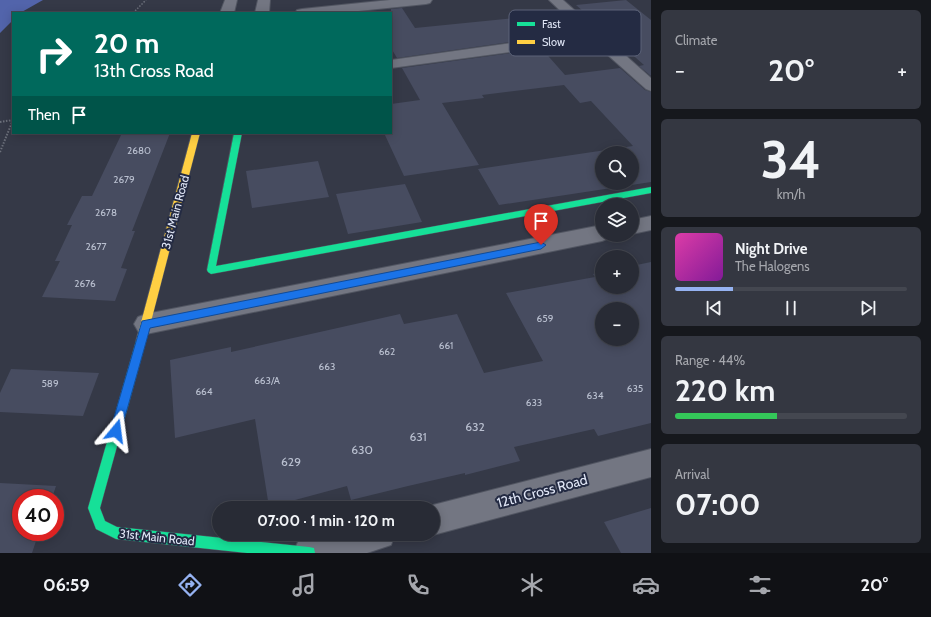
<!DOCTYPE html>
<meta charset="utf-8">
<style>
:root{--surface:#282b35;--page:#343741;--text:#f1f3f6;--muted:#a5a7ad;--line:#444750;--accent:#95b2f1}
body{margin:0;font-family:Cabin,sans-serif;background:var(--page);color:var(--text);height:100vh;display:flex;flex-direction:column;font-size:15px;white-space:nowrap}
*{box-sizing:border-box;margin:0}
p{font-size:13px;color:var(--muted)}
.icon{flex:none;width:22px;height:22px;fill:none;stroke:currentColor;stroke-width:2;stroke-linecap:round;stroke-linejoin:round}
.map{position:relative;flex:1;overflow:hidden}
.side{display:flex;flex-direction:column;gap:10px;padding:10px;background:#16181d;width:280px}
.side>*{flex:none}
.hud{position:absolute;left:12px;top:12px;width:380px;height:122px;border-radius:0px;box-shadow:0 2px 10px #0003,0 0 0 1px var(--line);background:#00695c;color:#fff;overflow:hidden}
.controls{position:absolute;left:595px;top:146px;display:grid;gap:8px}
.controls a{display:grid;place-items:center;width:44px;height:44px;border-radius:50%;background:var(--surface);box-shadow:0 2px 10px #0003,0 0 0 1px var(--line);font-size:20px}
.speed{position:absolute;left:12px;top:489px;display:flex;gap:8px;font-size:20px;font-weight:700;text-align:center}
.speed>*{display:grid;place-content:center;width:52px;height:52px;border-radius:50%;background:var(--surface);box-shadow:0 2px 10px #0003,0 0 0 1px var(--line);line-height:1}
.speed .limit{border:6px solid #d22;background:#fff;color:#111}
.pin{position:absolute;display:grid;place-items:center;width:34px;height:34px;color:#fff;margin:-41px -17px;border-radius:50% 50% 50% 0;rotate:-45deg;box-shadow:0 0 4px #0007}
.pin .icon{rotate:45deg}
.me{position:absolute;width:44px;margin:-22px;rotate:16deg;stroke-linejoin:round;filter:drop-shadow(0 0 3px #0008)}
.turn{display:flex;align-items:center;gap:14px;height:84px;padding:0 16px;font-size:18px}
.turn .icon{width:52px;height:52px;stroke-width:2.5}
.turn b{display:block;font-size:28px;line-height:34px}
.then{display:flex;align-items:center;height:38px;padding:0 16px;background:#0003;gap:8px;font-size:15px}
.big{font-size:30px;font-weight:700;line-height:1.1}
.side .card{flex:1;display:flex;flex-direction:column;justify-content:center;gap:6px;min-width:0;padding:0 14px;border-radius:6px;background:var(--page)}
.side .dial{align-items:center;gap:0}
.dial b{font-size:52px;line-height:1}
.song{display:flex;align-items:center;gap:12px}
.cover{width:48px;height:48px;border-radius:6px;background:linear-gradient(135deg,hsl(320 70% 55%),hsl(290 70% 35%))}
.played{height:4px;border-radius:2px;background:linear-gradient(90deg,var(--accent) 25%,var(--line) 25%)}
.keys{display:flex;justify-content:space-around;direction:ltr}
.heat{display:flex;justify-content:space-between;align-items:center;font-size:22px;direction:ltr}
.charge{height:6px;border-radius:3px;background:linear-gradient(90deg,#34c759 44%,var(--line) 0)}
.trip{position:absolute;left:212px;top:501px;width:228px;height:40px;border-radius:20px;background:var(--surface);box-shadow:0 2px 10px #0003,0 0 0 1px var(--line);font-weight:700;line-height:40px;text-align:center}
.tabs{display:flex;height:64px;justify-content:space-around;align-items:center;background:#101115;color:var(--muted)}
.tabs .icon{width:28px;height:28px}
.tabs .current{color:var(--accent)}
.tabs b{font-size:18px;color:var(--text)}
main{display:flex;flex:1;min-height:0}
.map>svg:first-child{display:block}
</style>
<main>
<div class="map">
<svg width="651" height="553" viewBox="0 0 651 553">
<rect width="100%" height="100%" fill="#353947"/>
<!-- forest -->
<path fill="#5264ab" d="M0 0H43L20 13H13V20L0 33Z"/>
<!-- building -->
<g fill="#474c60" fill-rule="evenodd">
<path d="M626 0 651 20V76L639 66 644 65 576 5Z"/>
<path d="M402 8 415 28 514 18 532 39 397 58 391 48V9Z"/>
<path d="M542 49 565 75 620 68 645 90 651 92V182L499 205 478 169 633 146 591 101 580 103 564 85 482 95 484 98 442 103 479 165 404 176 384 133H391V104L420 100 402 68ZM602 153H632V183H602Z"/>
<path d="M122 133H170L132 231H135L121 268 127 269 115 301 42 297 60 261H55L72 225H67L82 196H92Z"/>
<path d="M318 161 329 197 252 208 246 171Z"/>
<path d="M405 184 422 222 348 234 336 194Z"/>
<path d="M651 262V423L598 436 594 429 514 447 520 461 465 475V473L408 486 351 500 347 486 269 507 255 419 175 438 170 360 231 347V352L400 314 404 324 457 314 484 373 543 361 506 293 595 277 593 274 602 272V287H632V266ZM602 309H632V339H602Z"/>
<path d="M11 369 99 373 83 416 0 412V393Z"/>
<path d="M0 483 56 486 52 498H21V532H39L32 553H0Z"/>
<path d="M651 508V553H621L604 522Z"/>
</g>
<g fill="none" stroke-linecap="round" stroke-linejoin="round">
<!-- street casing -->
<g stroke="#515561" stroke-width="2">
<g id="street">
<path d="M225 0H237L234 13H220Z"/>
<path d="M258 0H270L269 13H255Z"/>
<path d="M390 0H432L430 3 426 4 339 13H295L297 10 302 9Z"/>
<path d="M549 0H563L651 78V91L646 89 592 41 391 68V60L584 33Z"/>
<path d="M651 216V230L632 234V220Z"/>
<path d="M602 225V235H611L609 238 602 241 146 334 138 331 134 324 138 317 146 314Z"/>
<path d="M651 449V477L433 535 430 534H433V508H425L433 505Z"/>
<path d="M322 534H395L391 545 367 553H293L298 542Z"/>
</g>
</g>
<!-- fast casing -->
<g stroke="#515561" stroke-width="1">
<g id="fast">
<path d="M234 133H242L216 266 651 187V193L211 274 208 272 207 270Z"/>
<path d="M141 337 144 338 146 341 100 508 105 521 117 527 309 547 314 548 315 553H247L116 539 96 529 88 508 136 341 138 338Z"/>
</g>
</g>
<!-- slow casing -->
<g stroke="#515561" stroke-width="1">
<path id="slow" d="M192 133H200L146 341 144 344 141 345 138 344 136 341Z"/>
</g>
<!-- path-far1 -->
<path stroke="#6c707b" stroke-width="1.5" stroke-dasharray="1.5 1.5" stroke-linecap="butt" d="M133 13 146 0"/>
<!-- path -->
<g stroke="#6c707b" stroke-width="2" stroke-dasharray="1.5 1.5" stroke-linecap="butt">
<path d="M0 122 13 120"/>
<path d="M0 152 13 120"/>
</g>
<!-- street -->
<use href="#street" fill="#737682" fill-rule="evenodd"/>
<!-- fast -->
<use href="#fast" fill="#16e098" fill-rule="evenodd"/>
<!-- slow -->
<use href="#slow" fill="#ffcf43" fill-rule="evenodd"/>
</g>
<!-- route -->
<path fill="#1a73e8" stroke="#114b97" d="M541 242 546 245 541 249 150 328 121 431 120 435 116 437 112 435 110 431 142 321Z"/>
<g text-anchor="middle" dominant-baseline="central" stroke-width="4" stroke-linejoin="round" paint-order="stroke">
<!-- number labels -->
<g font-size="10" fill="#bac0d0">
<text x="139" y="150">2680</text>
<text x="124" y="179">2679</text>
<text x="106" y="212">2678</text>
<text x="96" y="246">2677</text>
<text x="85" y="283">2676</text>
<text x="545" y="318">659</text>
<text x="446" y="345">661</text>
<text x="387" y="351">662</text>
<text x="327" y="366">663</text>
<text x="267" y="380">663/A</text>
<text x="50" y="383">589</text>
<text x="635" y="388">635</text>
<text x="204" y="391">664</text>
<text x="595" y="395">634</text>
<text x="534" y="402">633</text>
</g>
<!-- street labels -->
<g font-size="12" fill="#e0e6f6" stroke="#242b43">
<text transform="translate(175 212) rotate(-75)">31st Main Road</text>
<text transform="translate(157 537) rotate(6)">31st Main Road</text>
</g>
<!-- near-number labels -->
<g font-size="12" fill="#bac0d0">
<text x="475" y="426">632</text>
<text x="418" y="436">631</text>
<text x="362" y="449">630</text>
<text x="291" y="461">629</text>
</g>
<!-- near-street labels -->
<g font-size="14" fill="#e0e6f6" stroke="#242b43">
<text transform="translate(542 491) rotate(-15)">12th Cross Road</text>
</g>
</g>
<!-- legend -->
<rect x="509" y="10" width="132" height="46" rx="6" fill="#242b43" stroke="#5c6379" stroke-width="1"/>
<rect x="517" y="22" width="18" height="4" fill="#16e098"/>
<rect x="517" y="40" width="18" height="4" fill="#ffcf43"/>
<g font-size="11" fill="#e0e6f6">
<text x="542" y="28">Fast</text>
<text x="542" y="46">Slow</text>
</g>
</svg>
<div class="controls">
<a><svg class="icon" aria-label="search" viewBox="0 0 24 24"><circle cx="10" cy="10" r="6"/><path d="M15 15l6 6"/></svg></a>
<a><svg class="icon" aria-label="layers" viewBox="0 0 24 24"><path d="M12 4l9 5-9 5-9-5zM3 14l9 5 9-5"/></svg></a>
<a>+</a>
<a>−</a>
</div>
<div class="speed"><div class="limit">40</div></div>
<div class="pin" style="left:541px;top:245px;background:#d93025"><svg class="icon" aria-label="arrive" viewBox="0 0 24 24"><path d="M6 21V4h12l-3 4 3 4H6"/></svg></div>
<svg class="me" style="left:116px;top:431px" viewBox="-20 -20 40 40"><path d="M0-17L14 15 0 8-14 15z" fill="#1a73e8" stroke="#fff" stroke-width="4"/></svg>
<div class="trip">07:00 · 1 min · 120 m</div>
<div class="hud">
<div class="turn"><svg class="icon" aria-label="right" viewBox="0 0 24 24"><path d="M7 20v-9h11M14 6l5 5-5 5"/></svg><div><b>20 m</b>13th Cross Road</div></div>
<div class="then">Then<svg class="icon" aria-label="arrive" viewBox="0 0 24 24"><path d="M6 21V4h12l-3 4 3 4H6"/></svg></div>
</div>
</div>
<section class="side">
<div class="card"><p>Climate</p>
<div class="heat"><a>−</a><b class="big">20°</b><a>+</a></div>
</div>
<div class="card dial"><b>34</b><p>km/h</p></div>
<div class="card">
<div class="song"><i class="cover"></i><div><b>Night Drive</b><p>The Halogens</p></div></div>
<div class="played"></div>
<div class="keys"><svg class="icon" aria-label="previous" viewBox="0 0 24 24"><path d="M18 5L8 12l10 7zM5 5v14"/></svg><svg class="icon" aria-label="pause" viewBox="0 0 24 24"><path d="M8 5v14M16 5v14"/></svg><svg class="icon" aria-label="next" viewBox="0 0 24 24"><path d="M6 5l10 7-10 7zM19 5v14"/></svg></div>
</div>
<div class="card"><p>Range · 44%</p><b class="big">220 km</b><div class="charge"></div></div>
<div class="card"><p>Arrival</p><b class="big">07:00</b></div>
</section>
</main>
<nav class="tabs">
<b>06:59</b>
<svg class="icon current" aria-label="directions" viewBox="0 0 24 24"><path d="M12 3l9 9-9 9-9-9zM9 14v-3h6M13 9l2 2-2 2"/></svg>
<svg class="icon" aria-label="music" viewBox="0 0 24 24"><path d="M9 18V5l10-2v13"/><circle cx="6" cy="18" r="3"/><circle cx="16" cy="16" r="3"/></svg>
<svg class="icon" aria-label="phone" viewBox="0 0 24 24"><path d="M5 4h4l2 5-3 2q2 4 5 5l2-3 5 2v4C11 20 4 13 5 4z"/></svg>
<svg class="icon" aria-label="climate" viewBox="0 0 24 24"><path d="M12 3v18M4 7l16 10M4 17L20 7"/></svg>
<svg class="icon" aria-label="car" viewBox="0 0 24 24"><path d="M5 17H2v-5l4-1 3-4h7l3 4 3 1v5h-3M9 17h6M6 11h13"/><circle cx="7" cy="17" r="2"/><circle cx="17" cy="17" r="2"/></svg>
<svg class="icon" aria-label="filters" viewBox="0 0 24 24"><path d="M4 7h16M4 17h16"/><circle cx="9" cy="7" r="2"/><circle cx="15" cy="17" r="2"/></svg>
<b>20°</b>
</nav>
